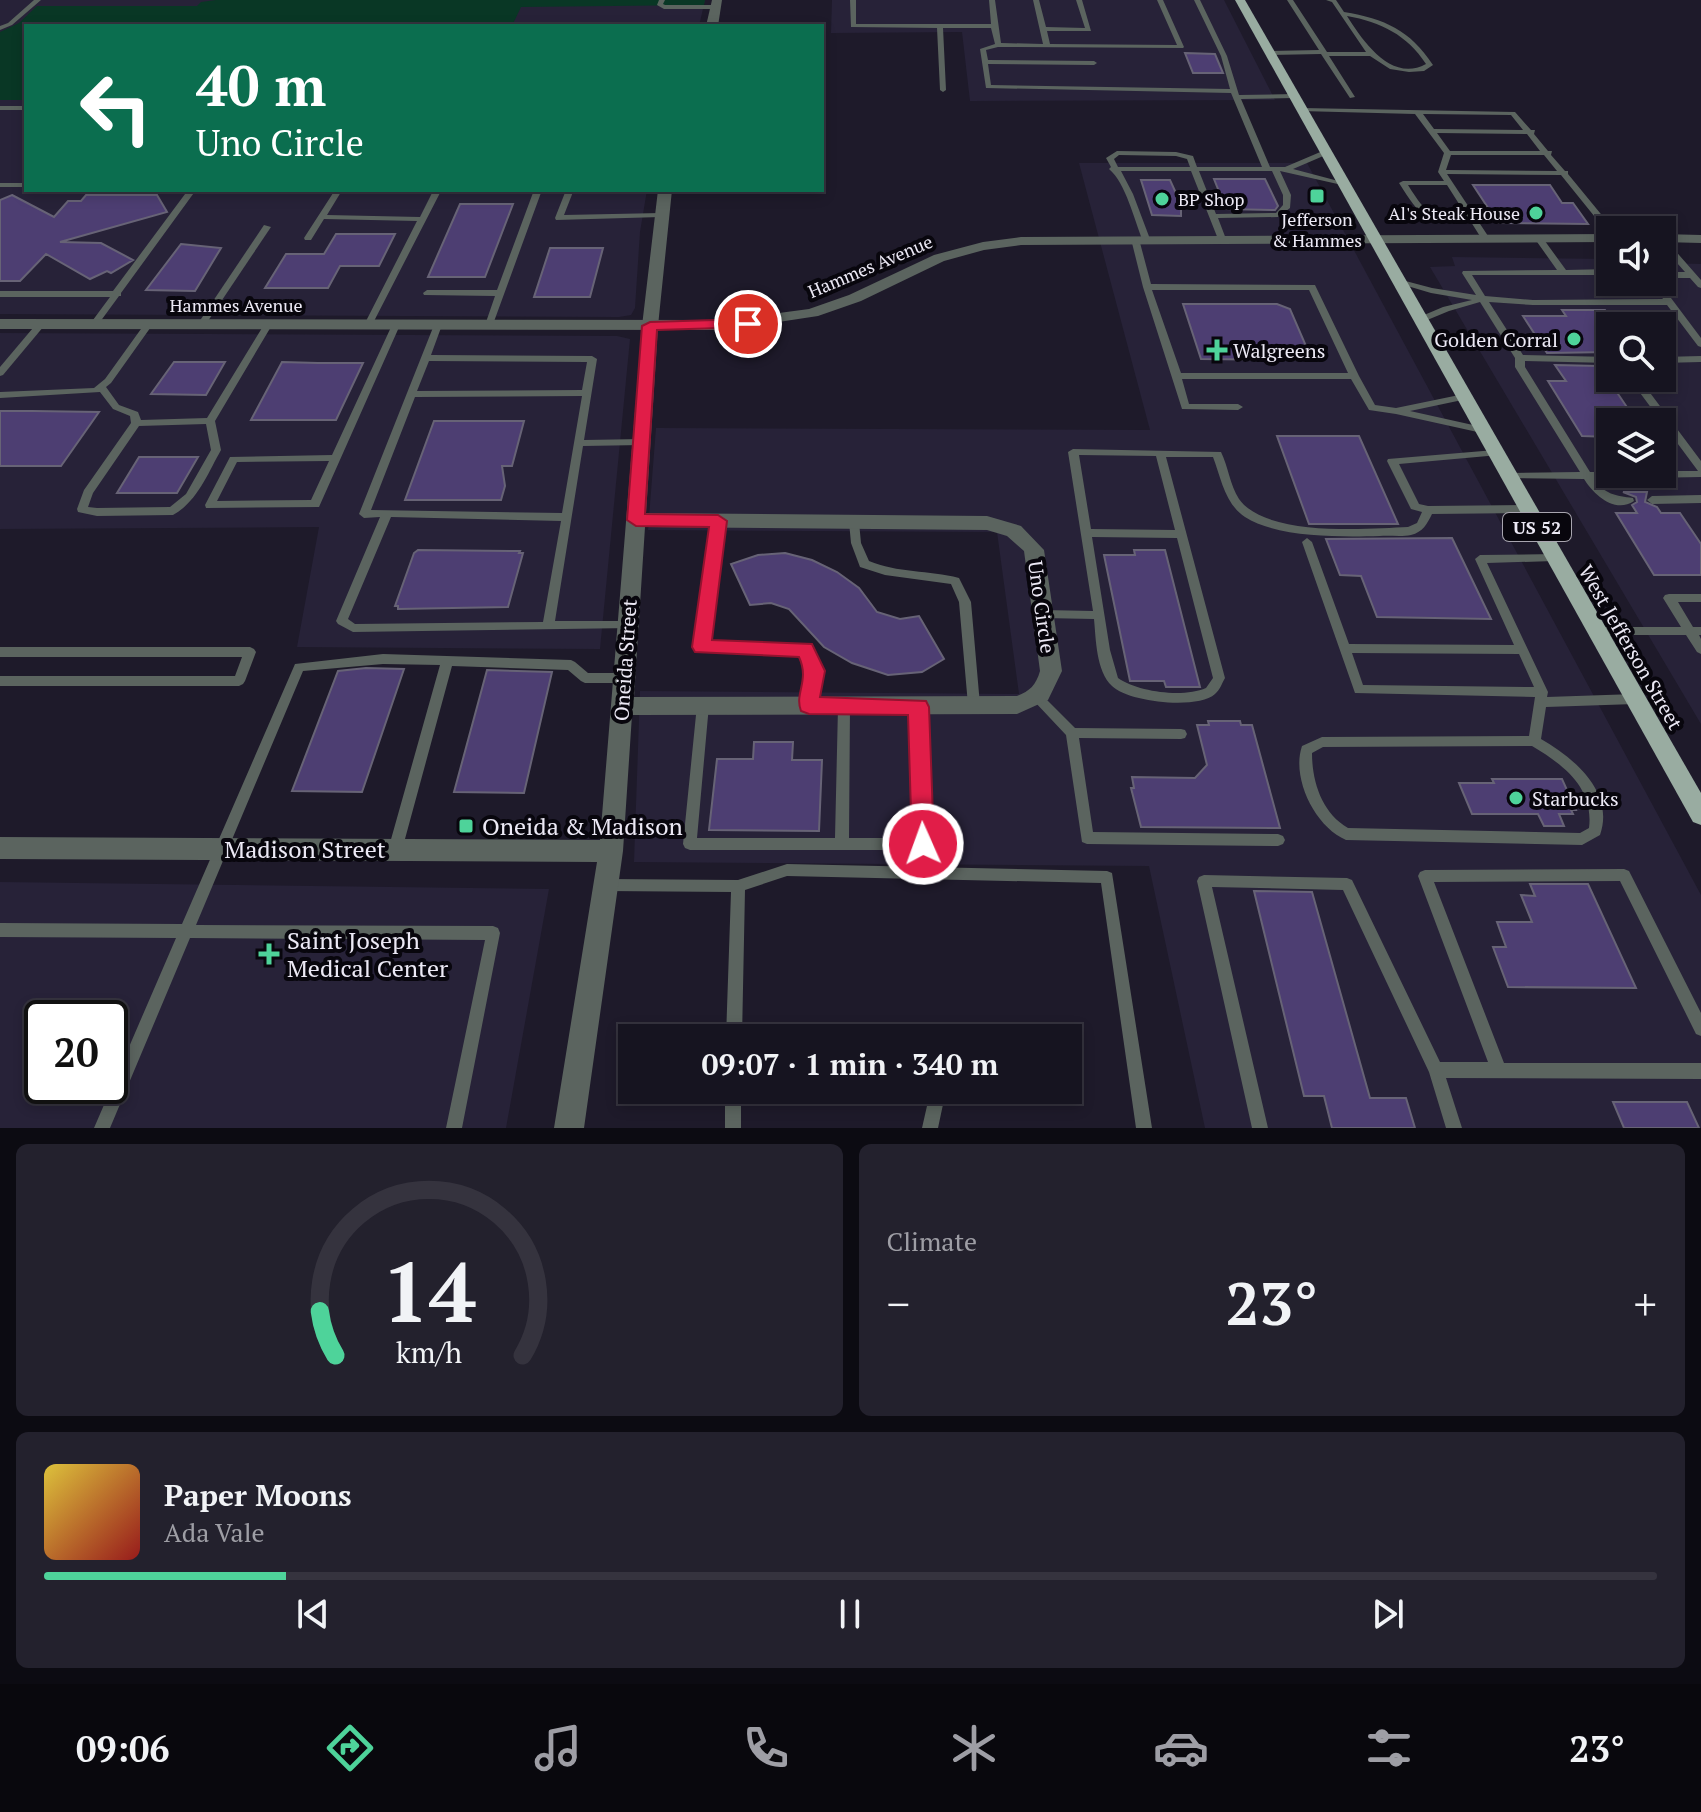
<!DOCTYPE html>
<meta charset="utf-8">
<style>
:root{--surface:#161420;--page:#23212d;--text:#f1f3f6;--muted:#9e9ea5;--line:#35333e;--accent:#4ed39a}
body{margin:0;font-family:"PT Serif",serif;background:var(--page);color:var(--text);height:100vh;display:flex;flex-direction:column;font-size:30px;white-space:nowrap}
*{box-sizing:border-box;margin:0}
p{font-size:26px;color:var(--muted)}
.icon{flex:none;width:44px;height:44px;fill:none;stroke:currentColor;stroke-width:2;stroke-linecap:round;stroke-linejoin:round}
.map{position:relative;height:1128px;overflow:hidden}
.panel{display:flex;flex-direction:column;gap:16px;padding:16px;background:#0c0b12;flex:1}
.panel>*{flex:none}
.top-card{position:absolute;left:24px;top:24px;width:800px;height:168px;border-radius:0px;box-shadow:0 4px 12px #0003,0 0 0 2px var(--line);background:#0b6e4f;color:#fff;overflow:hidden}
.buttons{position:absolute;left:1596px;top:216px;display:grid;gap:16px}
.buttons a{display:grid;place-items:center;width:80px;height:80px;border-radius:0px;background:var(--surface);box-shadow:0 4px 12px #0003,0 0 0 2px var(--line);font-size:40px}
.speed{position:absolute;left:24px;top:1000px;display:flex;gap:16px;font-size:40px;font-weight:700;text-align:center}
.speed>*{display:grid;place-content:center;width:104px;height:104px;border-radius:50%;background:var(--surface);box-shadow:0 4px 12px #0003,0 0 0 2px var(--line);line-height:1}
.speed .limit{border:4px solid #111;border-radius:12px;background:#fff;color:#111}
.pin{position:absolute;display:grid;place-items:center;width:68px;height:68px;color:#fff;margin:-34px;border:4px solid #fff;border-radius:50%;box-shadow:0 2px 8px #0007}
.me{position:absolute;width:88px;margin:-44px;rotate:358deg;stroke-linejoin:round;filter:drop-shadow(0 0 6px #0008)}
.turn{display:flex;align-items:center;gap:28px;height:168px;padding:0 40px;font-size:36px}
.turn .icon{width:104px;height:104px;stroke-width:2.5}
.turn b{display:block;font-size:56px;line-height:68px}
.big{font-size:60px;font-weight:600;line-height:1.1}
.panel .widget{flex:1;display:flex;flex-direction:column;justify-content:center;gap:12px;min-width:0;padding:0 28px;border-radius:12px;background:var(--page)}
.panel .dial{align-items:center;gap:0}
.dial svg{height:208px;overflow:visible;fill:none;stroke:var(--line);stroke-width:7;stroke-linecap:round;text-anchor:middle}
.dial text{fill:var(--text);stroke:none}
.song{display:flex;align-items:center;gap:24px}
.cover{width:96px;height:96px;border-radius:12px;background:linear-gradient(135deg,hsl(50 70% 55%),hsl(0 70% 35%))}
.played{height:8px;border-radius:4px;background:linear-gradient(90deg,var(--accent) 15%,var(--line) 15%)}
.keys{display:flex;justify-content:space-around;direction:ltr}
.heat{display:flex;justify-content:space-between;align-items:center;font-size:44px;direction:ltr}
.panel .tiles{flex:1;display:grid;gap:16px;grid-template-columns:1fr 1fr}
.widget:last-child{grid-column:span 2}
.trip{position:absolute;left:618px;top:1024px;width:464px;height:80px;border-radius:0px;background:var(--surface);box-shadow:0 4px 12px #0003,0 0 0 2px var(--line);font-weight:600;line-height:80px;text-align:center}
.dock{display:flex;height:128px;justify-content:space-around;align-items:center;background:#09080d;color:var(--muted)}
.dock .icon{width:56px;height:56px}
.dock .current{color:var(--accent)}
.dock b{font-size:36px;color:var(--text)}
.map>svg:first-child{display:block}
</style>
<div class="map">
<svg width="1701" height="1128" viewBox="0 0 1701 1128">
<rect width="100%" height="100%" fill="#1e1a2a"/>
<!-- built -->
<g fill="#272238" fill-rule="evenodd">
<path d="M0 0H705L699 26H26V190H647L640 232 635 308 631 315 619 317 0 314Z"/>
<path d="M832 0H1224L1275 100 970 101 962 32 831 33Z"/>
<path d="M1079 163H1307L1701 895V1128H1205L1149 866 634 862 640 691 1019 694 997 532 648 530 656 428 1150 430Z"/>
<path d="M1452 257 1610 259V282H1662V260L1665 263 1701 264V724L1430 267 1455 266ZM1610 326H1662V378H1610ZM1610 422H1662V474H1610Z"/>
<path d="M0 333 617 336 630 339 600 649 297 647 319 527 0 529Z"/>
<path d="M0 882 549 889 506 1128H0ZM42 1018H110V1086H42Z"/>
</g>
<!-- green -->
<path fill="#093725" d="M216 0H705L704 5 521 7 512 26H26V100H0V32L19 23 37 6H197L201 2Z"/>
<!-- building -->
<g fill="#4d3e72" stroke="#676376" stroke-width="2">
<path d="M1185 53 1215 54 1223 73H1193Z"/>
<path d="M1214 179H1265L1278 206 1275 210 1226 209Z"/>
<path d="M1141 180H1170L1181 204V216L1152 215Z"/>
<path d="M1473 185H1550L1562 203H1573L1588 224 1498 223Z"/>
<path d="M12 195 54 217 68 201H81L86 195H157L167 212 60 242 101 243 133 260 111 273 107 271 90 279 46 254 20 281H0V200Z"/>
<path d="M460 204H513L485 277H428Z"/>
<path d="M336 234H395L379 266H340L328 288H265L286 254H324Z"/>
<path d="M181 244 221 248 195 291 146 290Z"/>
<path d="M550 248H603L590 297H534Z"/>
<path d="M1183 304H1277L1290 309 1312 360 1201 359Z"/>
<path d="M1562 310H1605L1610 317V352L1547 353 1523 316H1566Z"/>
<path d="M174 362H225L206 395 151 394Z"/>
<path d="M282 362 318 363H363L336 420H251Z"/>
<path d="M1555 365 1599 366 1637 422H1610V437L1582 436 1548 381H1566Z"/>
<path d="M0 411H33L99 412 61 466H0Z"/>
<path d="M434 421H524L512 466H502L505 486 501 500H405Z"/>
<path d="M1277 436H1359L1398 524H1309Z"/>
<path d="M139 457H198L177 493H117Z"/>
<path d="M1623 492H1647L1645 502 1657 507 1661 513H1680L1701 544V575H1654L1616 513H1637L1632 505 1637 502 1636 497Z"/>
<path d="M1452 538 1491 619 1377 617 1361 576 1340 575 1326 539Z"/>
<path d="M418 550 520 551 519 553H523L508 607 398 609V606H395L414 553Z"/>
<path d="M1134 550H1165L1200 687H1166L1164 681H1130L1104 555H1135Z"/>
<path d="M785 553 812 560 837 572 859 588 877 612 900 619 919 616 944 659 922 672 888 675 852 663 824 647 789 609 771 603 750 605 731 564 758 555Z"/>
<path d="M366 668 404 669 362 792 292 791 338 671Z"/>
<path d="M487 670 552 672 524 793 454 792Z"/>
<path d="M1208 721H1240L1241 725H1252L1280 828 1141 827 1131 788H1134L1132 777 1195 778 1207 765 1197 725H1209Z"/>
<path d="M754 742H793L792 760H822L819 831 709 830 717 759H753Z"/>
<path d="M1492 779H1562L1576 810H1571L1573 814H1559L1564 826H1544L1538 814H1472L1459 783H1494Z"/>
<path d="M1530 884H1588L1636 988 1508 987 1493 947H1506L1497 922H1532L1521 895 1535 896Z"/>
<path d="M1254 891 1312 892 1370 1098H1406L1415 1128H1332L1324 1096H1304Z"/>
<path d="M1613 1102H1687L1699 1128H1624Z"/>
</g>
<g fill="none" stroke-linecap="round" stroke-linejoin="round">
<!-- service -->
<g fill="#5b645f" fill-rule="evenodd">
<path d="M34 0H41L12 25 0 30V26L8 23Z"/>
<path d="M659 0H665L663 4 665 5H716L719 7 716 9H664L657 5Z"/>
<path d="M850 0H856V24H991L989 0H995L1001 43 1043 44 1033 0H1039L1046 27 1085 28 1076 0H1082L1091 31H1047L1050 44 1177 45 1157 0H1163L1184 47 1183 48 998 47 986 50 988 60 1094 61 1097 63 1094 65 988 64 991 85 1230 89 1221 56 1194 0H1200L1227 56 1239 95 1294 94 1297 96 1294 98 1241 99 1270 167H1285L1325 150H1328V154L1293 169 1346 183 1342 185 1280 171 1291 195 1290 208 1278 217 1218 218 1226 239 1222 241 1218 239 1191 171H1121L1133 194 1150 239 1149 241H1143C1134 220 1126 183 1109 169L1111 167 1106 158 1117 151 1176 152 1193 156 1197 167H1262L1231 93 986 88 980 49 995 44 991 28H943L946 90 943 92 940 90 937 28 851 27ZM1119 155 1176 156 1187 159 1190 167H1118L1114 159ZM1199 171H1272L1283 195V205L1276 213 1216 214Z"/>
<path d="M1287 0H1293L1327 52H1366L1332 2 1326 0H1336L1344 12C1385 19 1410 30 1433 65L1424 71 1409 72 1390 69 1370 56H1329L1355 97 1350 98 1321 54 1270 55 1267 53 1270 51 1319 50ZM1347 16C1381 22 1407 35 1426 64 1391 83 1363 41 1347 16Z"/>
<rect x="0" y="106" width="26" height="4"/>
<path d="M1302 108 1515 112 1531 130H1535L1534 134 1548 151H1552L1551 155 1565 171H1568V174L1614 230 1607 232 1561 175 1447 174 1490 239 1489 241H1483L1471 222C1427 223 1423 221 1399 183L1403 181H1444L1438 172 1444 153 1415 114 1300 111V109ZM1423 114 1511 115 1523 130 1434 129ZM1437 133 1527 134 1540 151H1450ZM1451 155H1544L1557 171 1446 170ZM1408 185H1447L1468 218C1432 218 1428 217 1408 185Z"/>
<rect x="0" y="183" width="26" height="4"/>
<path d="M188 190H196L121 293V296H119L97 326 94 327 90 324 110 297H0V291H113Z"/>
<path d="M335 190 441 191 371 327 368 328 364 325 417 221 324 219 311 240H305L304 238ZM341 192 432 193 420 217 327 215Z"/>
<path d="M534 190H542L492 327 489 328 485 325 495 296 424 295 423 293 427 290H497Z"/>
<path d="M566 190H586L582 192H573L564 215 661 213 665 215 661 217 556 220 555 218Z"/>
<path d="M264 225 271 227 204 327H198L197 325Z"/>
<path d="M1132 237H1138L1139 239 1151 284 1315 285 1359 376 1375 405 1396 408 1464 394 1467 395 1469 397 1467 399 1410 411 1482 427 1487 430 1482 433 1396 414 1369 410 1351 379H1182L1189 404H1238L1243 407 1238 410 1182 409 1143 287 1131 239ZM1152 290H1309L1348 373H1181Z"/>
<path d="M1536 237H1542L1566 270 1610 269V275H1472L1485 296 1533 300 1663 299 1651 282H1659L1701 338V347L1698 346 1667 305H1533L1489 302 1523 355 1610 357V363L1525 361V367L1590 472H1610V474H1662V471H1698L1629 378H1639L1701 461V477L1594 479C1604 494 1616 496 1633 498L1634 501C1615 514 1594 495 1584 479L1505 478 1504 476 1509 473 1580 472 1515 367V358L1480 302 1449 311 1420 323 1417 322V318L1443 307 1472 300 1431 293 1394 282 1398 279 1432 288 1476 295 1462 273 1463 271 1557 270 1535 239Z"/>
<path d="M1662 239H1665L1701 280V288L1698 287 1690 278H1662V272H1685L1662 246Z"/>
<path d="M41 321 45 324 44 326 3 375 0 376V367L38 322Z"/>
<path d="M149 321 153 324 111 383 106 387 119 405 138 412 141 420 207 418 265 323 268 322 272 325 215 421 221 450C208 473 197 502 173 515L97 516 78 512 77 509 84 490 131 423 130 416 113 409 100 392 0 398V392L94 388 105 379 146 322ZM206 424 211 450 186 494 170 507 97 508 88 507 93 493 139 426Z"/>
<path d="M396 322 400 325 319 507 206 508 205 505 230 457 332 455 392 325ZM329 461 311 500 217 501 237 462Z"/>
<path d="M438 322 442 325 431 355 592 356 597 359 584 440 642 439 647 442 642 445 583 446 555 621H628L632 622 634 625 632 628 353 632 338 624 336 621 380 517 364 518 359 514 434 325ZM429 361 587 362 582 390 417 391ZM582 396 562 513 371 510 415 397ZM391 517 561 521 543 622 355 624 348 619Z"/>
<path d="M1701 356V362L1662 363V357Z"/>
<path d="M1073 449 1221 452C1228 466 1230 485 1239 499 1266 537 1366 529 1408 527L1417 523 1422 512 1411 509 1387 461 1388 459 1495 450 1500 453 1499 455 1399 464 1419 504 1428 506 1527 505 1532 509 1527 513 1432 514C1427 524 1423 532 1411 535 1401 537 1389 535 1380 536 1341 537 1278 538 1245 517 1225 504 1221 478 1213 457H1166L1225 678C1222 683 1220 690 1215 694 1197 710 1128 702 1112 686 1096 671 1096 639 1094 619L1043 618 1039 617 1037 614 1039 611 1043 610 1093 611 1068 452ZM1079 455 1156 456 1175 530 1091 529ZM1092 537 1177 538 1213 678 1206 688C1183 698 1138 692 1118 678L1110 650Z"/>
<path d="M1701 495V503L1652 504 1647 500 1652 496Z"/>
<path d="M718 517 723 521 708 643 809 646 822 671 813 708 809 710 805 708 803 705 810 671 801 653 702 652 698 650 696 647 713 521Z"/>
<path d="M854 518 859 522 861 543 869 561C897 573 929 570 959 578L971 602 980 705 978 708 974 710 970 708 968 705 959 602 951 584 885 575 860 567 851 543 849 522Z"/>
<path d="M1307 538 1312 542 1349 644 1514 645 1475 559 1480 555 1558 554 1559 557 1554 561 1487 563 1548 692 1547 697 1635 694 1639 696 1641 699 1639 702 1635 704 1546 707 1541 739C1574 758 1615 792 1600 835L1582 845 1346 840C1315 827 1291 778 1302 746L1322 737 1529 736 1535 697 1355 693 1302 542ZM1352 653 1519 654 1534 687 1363 685ZM1532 746C1564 765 1594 788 1589 828L1580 833 1348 828C1322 813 1312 782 1312 753L1323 747Z"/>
<path d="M1669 594H1701V602H1678L1693 627H1701V635H1699L1701 639V654L1697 652 1686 635H1596L1592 634 1590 631 1592 628 1596 627H1681L1663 598 1665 595Z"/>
<path d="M0 647H250L254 649 256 652 245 681 243 684 239 686H0V676H235L242 657H0Z"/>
<path d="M383 654 571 660 575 662 588 673H624L628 675 630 678 628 681 624 683H585L581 681 568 670 452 666 402 850 400 854 395 856 390 854 388 850 440 665 383 664 303 671 196 925 493 926 498 928 500 933 462 1128H446L485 940 190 938 110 1128H94L176 938 0 937V923L182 924 295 664Z"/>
<path d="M1038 693 1042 695 1075 728 1181 729 1185 730 1187 734 1185 738 1181 739 1079 738 1093 832 1278 834 1283 836 1285 840 1283 844 1278 846 1087 844 1082 842 1066 735 1034 701 1032 698 1034 695Z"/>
<path d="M703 700 707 702 709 705 697 838H835L838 707 840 704 844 702 848 704 850 707 849 838H916L912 707 914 704 918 702 922 704 924 707 930 844 928 848 923 850H690L685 848 683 844 697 705 699 702Z"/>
<path d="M787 864 1107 871 1112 873 1152 1128H1136L1101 883 787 876 745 890 742 1038H726L731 892 606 891 601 889 599 885 601 881 606 879 738 880Z"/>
<path d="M1624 869 1629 871 1701 1013V1036L1696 1034 1620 881 1434 882 1504 1063H1701V1079L1446 1078 1462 1128H1446L1429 1072 1343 890 1212 887 1268 1128H1252L1197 881 1199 877 1204 875 1347 878 1352 880 1440 1062H1488L1418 876 1420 872 1425 870Z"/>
<rect x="725" y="1090" width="16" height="38"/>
<path d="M925 1090H943L945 1095 938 1128H922L929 1097Z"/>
</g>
<!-- minor -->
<g fill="#5b645f" fill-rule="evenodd">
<path d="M712 0H722L718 26H706Z"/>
<path d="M658 190H672L658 326 646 513 987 516 1021 526 1044 550 1062 671 1048 700 1017 714 632 715 623 851 584 1128H554L597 862 0 859V837L600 840 642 326ZM645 527 987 530 1007 536 1024 551 1040 671C1036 685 1030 691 1017 696L634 697Z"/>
</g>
<!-- tertiary -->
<g fill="#5b645f" fill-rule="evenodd">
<path d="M1610 234V242L1021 245 984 250 944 261 861 301 818 316 726 330 0 329V319L726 320 809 309 849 295 934 255 983 242 1021 237Z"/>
<path d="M1662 234 1701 235V243L1662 242Z"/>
</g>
<!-- primary -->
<path fill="#99aca1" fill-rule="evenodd" d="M1235 0H1245L1701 793V825L1693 822Z"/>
</g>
<!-- route -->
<path fill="#e11d48" stroke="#92132f" stroke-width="2" d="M748 319 754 321V327L657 330 645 514 718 515 727 521 712 640 812 644 825 671 820 697 926 701 929 707 934 844 931 851 923 854 915 851 912 844 908 715 809 714 801 711C794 693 810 681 799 657L695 652 692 647 709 527 636 526 627 520 642 326 650 322Z"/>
<!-- markers -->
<g fill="#4ed39a" stroke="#08060d" stroke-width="3">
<rect x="1309" y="188" width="16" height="16" rx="4"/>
<circle cx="1162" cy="199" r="8"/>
<circle cx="1536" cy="213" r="8"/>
<circle cx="1574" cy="339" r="8"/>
<path d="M1213 338h8v8h8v8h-8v8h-8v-8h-8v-8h8z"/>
<circle cx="1516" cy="798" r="8"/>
<rect x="458" y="818" width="16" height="16" rx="4"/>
<path d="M265 942h8v8h8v8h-8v8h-8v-8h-8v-8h8z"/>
</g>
<g text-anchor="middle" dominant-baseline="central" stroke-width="8" stroke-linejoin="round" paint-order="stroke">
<!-- far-poi labels -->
<g font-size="18" fill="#ece9f5" stroke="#08060d" text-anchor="start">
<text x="1178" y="199">BP Shop</text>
<text x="1520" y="213" text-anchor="end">Al's Steak House</text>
<text x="1317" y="219" text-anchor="middle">Jefferson<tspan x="1317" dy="21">&amp; Hammes</tspan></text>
</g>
<!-- far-street labels -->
<g font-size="18" fill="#ece9f5" stroke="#08060d">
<text transform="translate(870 266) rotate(-23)">Hammes Avenue</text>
<text x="236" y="305">Hammes Avenue</text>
</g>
<!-- shield labels -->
<rect fill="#08060d" stroke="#a8a5af" stroke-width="2" x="1503" y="513" width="68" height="28" rx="6"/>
<g font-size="18" font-weight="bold" fill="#ece9f5">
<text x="1537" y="527">US 52</text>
</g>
<!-- poi labels -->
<g font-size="20" fill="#ece9f5" stroke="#08060d" text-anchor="start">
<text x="1558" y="339" text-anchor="end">Golden Corral</text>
<text x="1233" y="350">Walgreens</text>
<text x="1532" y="798">Starbucks</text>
</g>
<!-- street labels -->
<g font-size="20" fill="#ece9f5" stroke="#08060d">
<text transform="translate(1042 607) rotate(82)">Uno Circle</text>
<text transform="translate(1631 647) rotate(60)">West Jefferson Street</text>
<text transform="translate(625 660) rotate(-86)">Oneida Street</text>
</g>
<!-- near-poi labels -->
<g font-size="24" fill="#ece9f5" stroke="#08060d" text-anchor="start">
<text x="482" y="826">Oneida &amp; Madison</text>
<text x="287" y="940">Saint Joseph<tspan x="287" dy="28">Medical Center</tspan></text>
</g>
<!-- near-street labels -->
<g font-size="24" fill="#ece9f5" stroke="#08060d">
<text x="305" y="849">Madison Street</text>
</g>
</g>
</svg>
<div class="buttons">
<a><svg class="icon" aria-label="sound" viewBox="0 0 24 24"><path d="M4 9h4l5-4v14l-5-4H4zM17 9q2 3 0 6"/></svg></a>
<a><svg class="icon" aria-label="search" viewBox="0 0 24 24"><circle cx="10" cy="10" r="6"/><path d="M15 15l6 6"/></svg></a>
<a><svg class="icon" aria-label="layers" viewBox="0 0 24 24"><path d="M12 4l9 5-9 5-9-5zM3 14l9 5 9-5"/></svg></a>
</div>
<div class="speed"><div class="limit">20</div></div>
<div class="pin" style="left:748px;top:324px;background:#d93025"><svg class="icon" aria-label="arrive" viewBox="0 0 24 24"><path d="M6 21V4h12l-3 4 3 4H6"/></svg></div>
<svg class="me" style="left:923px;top:844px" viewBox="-20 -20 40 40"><circle r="17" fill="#e11d48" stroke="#fff" stroke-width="3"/><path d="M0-11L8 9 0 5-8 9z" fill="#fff"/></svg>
<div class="trip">09:07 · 1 min · 340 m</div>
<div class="top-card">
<div class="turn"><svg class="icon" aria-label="left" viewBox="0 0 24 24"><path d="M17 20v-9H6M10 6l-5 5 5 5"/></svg><div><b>40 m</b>Uno Circle</div></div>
</div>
</div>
<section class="panel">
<div class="tiles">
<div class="widget dial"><svg viewBox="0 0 100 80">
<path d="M14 69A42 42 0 1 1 86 69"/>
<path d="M14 69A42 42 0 0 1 8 52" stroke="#4ed39a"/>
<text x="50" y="56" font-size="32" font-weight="700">14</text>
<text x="50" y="72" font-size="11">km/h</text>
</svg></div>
<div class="widget"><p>Climate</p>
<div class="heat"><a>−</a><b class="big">23°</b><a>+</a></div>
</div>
<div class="widget">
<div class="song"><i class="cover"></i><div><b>Paper Moons</b><p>Ada Vale</p></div></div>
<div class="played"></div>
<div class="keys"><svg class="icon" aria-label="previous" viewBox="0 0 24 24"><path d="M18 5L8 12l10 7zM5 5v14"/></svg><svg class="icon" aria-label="pause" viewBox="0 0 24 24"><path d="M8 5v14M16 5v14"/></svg><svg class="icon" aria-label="next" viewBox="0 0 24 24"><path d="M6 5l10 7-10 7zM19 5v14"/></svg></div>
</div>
</div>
</section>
<nav class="dock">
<b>09:06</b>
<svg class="icon current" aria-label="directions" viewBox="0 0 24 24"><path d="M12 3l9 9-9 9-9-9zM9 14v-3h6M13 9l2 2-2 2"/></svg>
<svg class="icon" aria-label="music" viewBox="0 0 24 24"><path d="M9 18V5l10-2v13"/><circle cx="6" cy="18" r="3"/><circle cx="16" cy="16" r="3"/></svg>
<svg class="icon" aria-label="phone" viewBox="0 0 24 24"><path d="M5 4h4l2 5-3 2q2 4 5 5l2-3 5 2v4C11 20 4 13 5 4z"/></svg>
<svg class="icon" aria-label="climate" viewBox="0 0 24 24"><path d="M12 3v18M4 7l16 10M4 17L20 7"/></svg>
<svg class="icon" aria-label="car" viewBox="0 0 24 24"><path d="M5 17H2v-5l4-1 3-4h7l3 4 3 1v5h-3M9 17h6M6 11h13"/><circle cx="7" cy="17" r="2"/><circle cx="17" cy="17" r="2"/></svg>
<svg class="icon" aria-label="filters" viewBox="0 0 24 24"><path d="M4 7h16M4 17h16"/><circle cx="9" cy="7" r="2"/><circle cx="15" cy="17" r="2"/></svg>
<b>23°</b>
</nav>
